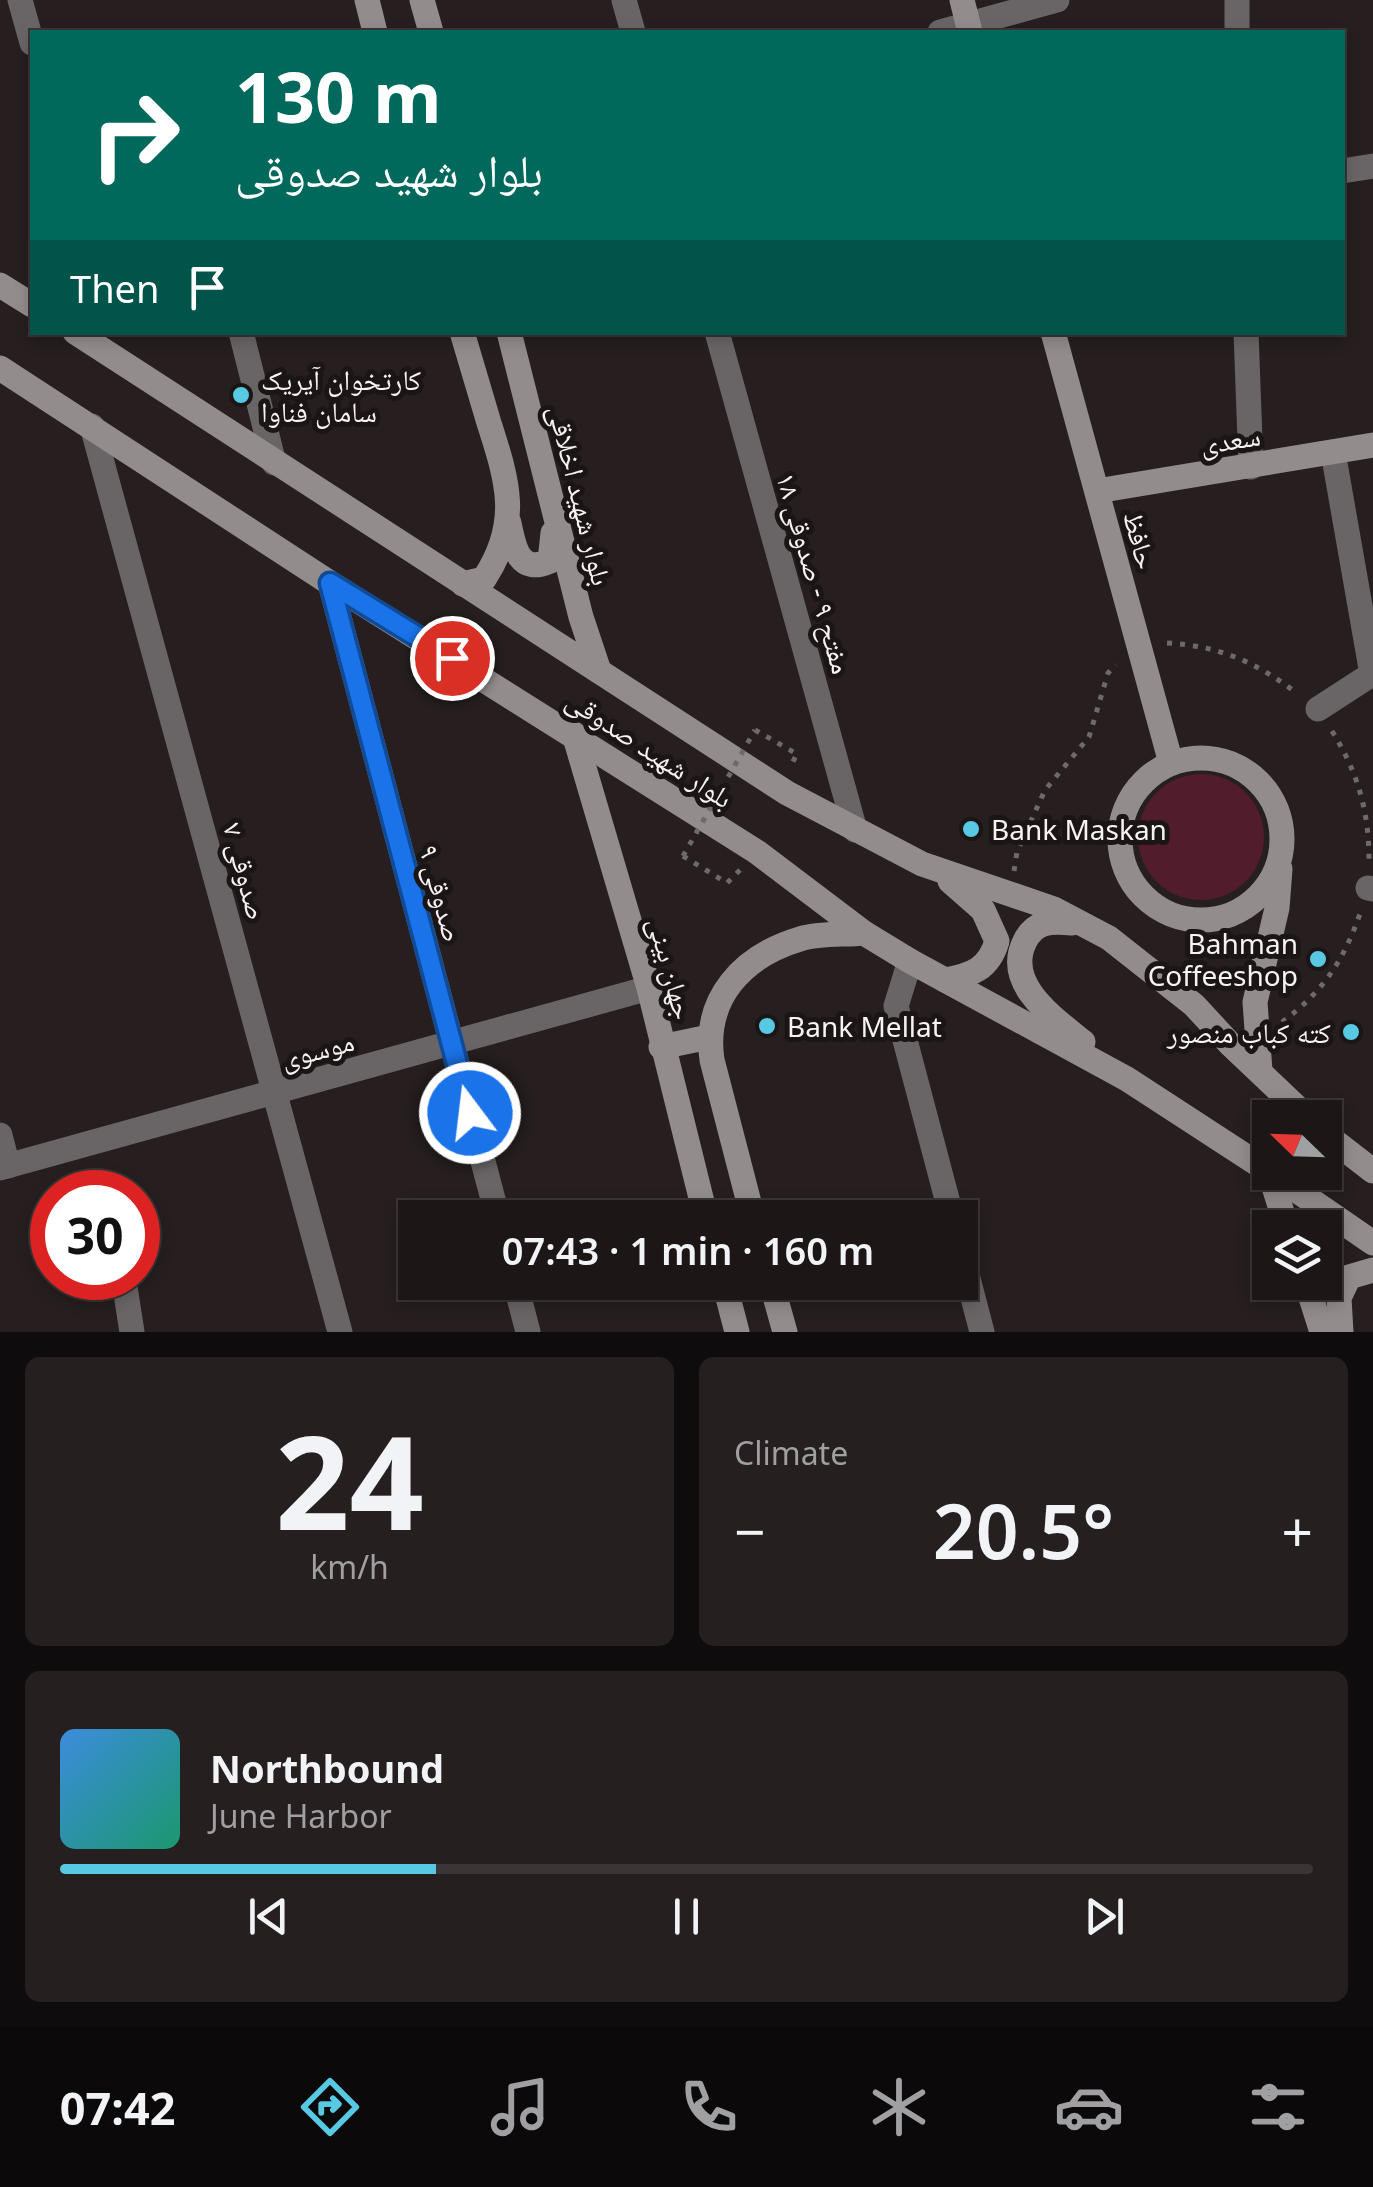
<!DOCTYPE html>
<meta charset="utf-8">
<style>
:root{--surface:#1c1617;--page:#251f20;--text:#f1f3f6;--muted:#a09fa1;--line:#3a3536;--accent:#57c9e2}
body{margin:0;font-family:"Noto Sans","Noto Naskh Arabic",sans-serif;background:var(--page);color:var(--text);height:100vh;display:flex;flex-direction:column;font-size:38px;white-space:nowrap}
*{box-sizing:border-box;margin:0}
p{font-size:32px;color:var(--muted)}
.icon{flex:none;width:55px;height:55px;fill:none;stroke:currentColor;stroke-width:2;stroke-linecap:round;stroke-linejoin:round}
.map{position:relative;height:1332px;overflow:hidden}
.drawer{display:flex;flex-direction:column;gap:25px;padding:25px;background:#0f0c0d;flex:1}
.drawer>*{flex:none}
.hud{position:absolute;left:30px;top:30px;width:1315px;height:305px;border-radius:0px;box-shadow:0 5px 15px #0003,0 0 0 2px var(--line);background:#00695c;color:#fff;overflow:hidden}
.needle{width:65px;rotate:293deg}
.fabs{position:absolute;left:1252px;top:1100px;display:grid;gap:20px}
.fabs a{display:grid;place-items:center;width:90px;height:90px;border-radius:0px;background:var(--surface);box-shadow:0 5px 15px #0003,0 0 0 2px var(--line);font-size:50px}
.speed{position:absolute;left:30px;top:1170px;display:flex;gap:20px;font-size:50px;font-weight:700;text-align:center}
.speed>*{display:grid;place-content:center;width:130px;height:130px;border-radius:50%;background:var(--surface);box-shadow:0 5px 15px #0003,0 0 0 2px var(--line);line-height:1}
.speed .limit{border:15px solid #d22;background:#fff;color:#111}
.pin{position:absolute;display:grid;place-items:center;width:85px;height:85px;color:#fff;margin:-42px;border:5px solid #fff;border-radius:50%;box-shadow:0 2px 10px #0007}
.me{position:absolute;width:110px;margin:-55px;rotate:345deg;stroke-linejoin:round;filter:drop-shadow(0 0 8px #0008)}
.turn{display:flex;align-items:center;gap:35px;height:210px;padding:0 40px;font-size:45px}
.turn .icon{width:130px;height:130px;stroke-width:2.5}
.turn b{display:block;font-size:70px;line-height:85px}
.then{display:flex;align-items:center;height:95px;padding:0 40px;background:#0003;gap:20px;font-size:38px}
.big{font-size:75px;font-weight:600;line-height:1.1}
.drawer .tile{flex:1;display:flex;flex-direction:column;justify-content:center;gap:15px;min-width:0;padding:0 35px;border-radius:15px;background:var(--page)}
.drawer .dial{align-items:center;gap:0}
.dial b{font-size:130px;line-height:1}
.song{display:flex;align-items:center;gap:30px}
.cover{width:120px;height:120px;border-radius:15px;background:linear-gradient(135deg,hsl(210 70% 55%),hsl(160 70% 35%))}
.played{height:10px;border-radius:5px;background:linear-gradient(90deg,var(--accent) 30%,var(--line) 30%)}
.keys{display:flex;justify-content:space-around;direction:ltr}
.heat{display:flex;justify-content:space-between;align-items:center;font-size:55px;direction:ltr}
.drawer .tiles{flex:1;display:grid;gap:25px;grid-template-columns:1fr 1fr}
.tile:last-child{grid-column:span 2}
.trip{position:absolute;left:398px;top:1200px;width:580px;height:100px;border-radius:0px;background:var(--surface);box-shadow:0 5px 15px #0003,0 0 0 2px var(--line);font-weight:600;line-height:100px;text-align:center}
.tabs{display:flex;height:160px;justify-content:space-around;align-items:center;background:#0b0909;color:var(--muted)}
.tabs .icon{width:70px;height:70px}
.tabs .on{color:var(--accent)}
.tabs b{font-size:45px;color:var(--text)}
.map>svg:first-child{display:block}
</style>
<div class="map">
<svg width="1373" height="1332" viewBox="0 0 1373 1332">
<rect width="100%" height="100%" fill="#261e1f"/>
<!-- green -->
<circle fill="#511c2c" cx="1201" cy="837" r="63"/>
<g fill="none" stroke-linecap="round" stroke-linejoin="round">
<!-- path -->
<g stroke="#70696a" stroke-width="5" stroke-dasharray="5 8" stroke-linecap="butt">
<path d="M1167 643C1220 646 1256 662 1298 694"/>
<path d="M755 730 797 754 790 767"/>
<path d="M1332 731C1358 773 1369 811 1369 861"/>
<path d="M683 856 727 883 741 869"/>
<path d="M1014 871 1017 852 1045 790 1089 737 1108 673 1116 665"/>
<path d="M1282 1022C1324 991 1344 960 1361 911"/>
</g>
<!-- street -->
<g stroke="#696566" stroke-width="25">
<path d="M20 0 32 43"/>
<path d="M624 0 633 32"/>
<path d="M1237 0V32"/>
<path d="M940 32 1057 0"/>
<path d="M1342 171 1373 166"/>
<path d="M241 332 274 463"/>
<path d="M717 332 855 830"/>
<path d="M1246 332 1251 467"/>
<path d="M92 426 340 1332"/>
<path d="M330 583 498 1218"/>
<path d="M1318 709 1372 674 1333 452"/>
<path d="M1368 888 1373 889"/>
<path d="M910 961 896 1006 952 1218"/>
<path d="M0 1135 8 1166"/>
<path d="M0 1168 649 988"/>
<path d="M960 1248 982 1332"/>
<path d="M515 1282 528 1332"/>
<path d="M125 1287 132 1332"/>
</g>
<!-- secondary -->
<g stroke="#938c8d" stroke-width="25">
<path d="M367 0 375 32"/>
<path d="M422 0 431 32"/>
<path d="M962 0 970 32"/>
<path d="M0 285 32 305"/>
<path d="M75 332 787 793 922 864 1054 909 1109 938 1194 1005 1231 1045 1308 1118"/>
<path d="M462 332C471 363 480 393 489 423 508 482 521 523 484 579L463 584"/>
<path d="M509 332 581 617 599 671"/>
<path d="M1053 332 1171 763"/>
<path d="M0 368 330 583 757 852 864 933 910 961 1127 1079 1270 1172"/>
<path d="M1097 491 1373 445"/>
<path d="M509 523C514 548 519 575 550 561L553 533"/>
<path d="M574 734 649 988 706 1218"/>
<circle cx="1201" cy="839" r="81"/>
<path d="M1072 923C1051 921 1035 921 1025 941 1003 984 1054 1018 1083 1042"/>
<path d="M945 980C972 975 989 969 997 941L983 910 950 881"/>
<path d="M661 1047 709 1037"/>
<path d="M1260 1071 1255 1002 1277 908 1280 869"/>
<path d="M1325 1134 1373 1171"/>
<path d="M1269 1171 1287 1228"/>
<path d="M1270 1172 1373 1243"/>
<path d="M753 1218 712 1060C703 998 743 956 800 939 819 933 844 935 864 933"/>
<path d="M724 1282 737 1332"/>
<path d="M771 1282 785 1332"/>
<path d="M1306 1282 1322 1332"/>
<path d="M1341 1332 1339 1298 1349 1277 1373 1270"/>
</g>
<!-- path-bridge -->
<path stroke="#70696a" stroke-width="5" stroke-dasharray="5 8" stroke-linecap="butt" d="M683 856 755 730"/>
</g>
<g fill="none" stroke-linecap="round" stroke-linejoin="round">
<!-- route casing -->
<g stroke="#114b97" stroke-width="25">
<path id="route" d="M452 658 330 583 470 1113"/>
</g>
<!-- route -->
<use href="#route" stroke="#1a73e8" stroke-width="18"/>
</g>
<!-- markers -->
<g fill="#57c9e2" stroke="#1c1516" stroke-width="4">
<circle cx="241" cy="395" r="10"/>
<circle cx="971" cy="829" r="10"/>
<circle cx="1318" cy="959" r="10"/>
<circle cx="767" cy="1026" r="10"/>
<circle cx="1351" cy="1032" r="10"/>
</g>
<g text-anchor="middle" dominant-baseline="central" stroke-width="10" stroke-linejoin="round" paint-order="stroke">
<!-- poi labels -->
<g font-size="28" fill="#f7f2f3" stroke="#1c1516" text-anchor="start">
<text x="261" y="379">کارتخوان آیریک<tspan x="261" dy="32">سامان فناوا</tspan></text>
<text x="991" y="829">Bank Maskan</text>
<text x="1298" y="943" text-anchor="end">Bahman<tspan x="1298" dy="32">Coffeeshop</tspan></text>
<text x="787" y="1026">Bank Mellat</text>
<text x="1331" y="1032" text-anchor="end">کته کباب منصور</text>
</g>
<!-- street labels -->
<g font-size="28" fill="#f7f2f3" stroke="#1c1516">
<text transform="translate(1230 439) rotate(-9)">سعدی</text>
<text transform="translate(581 495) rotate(76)">بلوار شهید اخلاقی</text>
<text transform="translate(1141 540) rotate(75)">حافظ</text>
<text transform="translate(815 573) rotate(74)">مفتح ۹ - صدوقی ۱۸</text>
<text transform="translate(650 748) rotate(33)">بلوار شهید صدوقی</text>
<text transform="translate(246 871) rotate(75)">صدوقی ۷</text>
<text transform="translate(442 893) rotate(75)">صدوقی ۹</text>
<text transform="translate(672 968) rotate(75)">جهان بینی</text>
<text transform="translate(317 1049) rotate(-15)">موسوی</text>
</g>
</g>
</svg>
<div class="fabs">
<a><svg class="needle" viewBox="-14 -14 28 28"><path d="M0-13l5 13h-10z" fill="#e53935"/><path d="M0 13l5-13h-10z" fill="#a09fa1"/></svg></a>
<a><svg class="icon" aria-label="layers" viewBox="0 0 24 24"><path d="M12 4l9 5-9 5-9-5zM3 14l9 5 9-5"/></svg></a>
</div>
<div class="speed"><div class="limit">30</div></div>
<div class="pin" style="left:452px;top:658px;background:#d93025"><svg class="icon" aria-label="arrive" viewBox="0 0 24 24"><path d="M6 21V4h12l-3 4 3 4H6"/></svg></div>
<svg class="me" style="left:470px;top:1113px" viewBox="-20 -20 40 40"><circle r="17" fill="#1a73e8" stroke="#fff" stroke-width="3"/><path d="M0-11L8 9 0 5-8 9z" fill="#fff"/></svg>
<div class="trip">07:43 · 1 min · 160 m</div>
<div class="hud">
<div class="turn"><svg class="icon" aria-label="right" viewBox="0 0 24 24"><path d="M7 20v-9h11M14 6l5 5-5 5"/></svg><div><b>130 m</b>بلوار شهید صدوقی</div></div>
<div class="then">Then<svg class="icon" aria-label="arrive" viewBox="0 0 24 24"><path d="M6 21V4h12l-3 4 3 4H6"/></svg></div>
</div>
</div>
<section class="drawer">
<div class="tiles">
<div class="tile dial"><b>24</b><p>km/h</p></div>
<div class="tile"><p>Climate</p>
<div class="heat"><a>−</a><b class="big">20.5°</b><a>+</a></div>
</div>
<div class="tile">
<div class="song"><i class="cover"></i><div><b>Northbound</b><p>June Harbor</p></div></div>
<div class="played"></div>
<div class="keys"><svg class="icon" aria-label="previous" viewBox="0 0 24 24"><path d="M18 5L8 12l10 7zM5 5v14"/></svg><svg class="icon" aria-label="pause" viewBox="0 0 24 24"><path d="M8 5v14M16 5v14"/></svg><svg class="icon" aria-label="next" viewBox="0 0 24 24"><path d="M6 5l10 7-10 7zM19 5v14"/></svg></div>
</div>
</div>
</section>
<nav class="tabs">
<b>07:42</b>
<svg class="icon on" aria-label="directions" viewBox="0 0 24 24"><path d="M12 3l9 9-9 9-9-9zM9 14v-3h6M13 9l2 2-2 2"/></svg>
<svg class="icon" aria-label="music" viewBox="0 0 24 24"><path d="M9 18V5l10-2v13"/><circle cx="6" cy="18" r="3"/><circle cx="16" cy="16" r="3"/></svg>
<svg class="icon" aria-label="phone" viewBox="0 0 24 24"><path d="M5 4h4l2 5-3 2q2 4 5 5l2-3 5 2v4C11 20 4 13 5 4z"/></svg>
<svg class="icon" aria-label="climate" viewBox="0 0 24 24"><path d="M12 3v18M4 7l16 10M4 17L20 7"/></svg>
<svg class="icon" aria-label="car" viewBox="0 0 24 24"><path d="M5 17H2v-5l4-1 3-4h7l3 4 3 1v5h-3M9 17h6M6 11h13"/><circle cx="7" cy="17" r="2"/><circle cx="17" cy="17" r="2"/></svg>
<svg class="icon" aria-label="filters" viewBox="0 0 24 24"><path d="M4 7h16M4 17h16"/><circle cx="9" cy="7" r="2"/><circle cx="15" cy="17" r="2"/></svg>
</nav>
